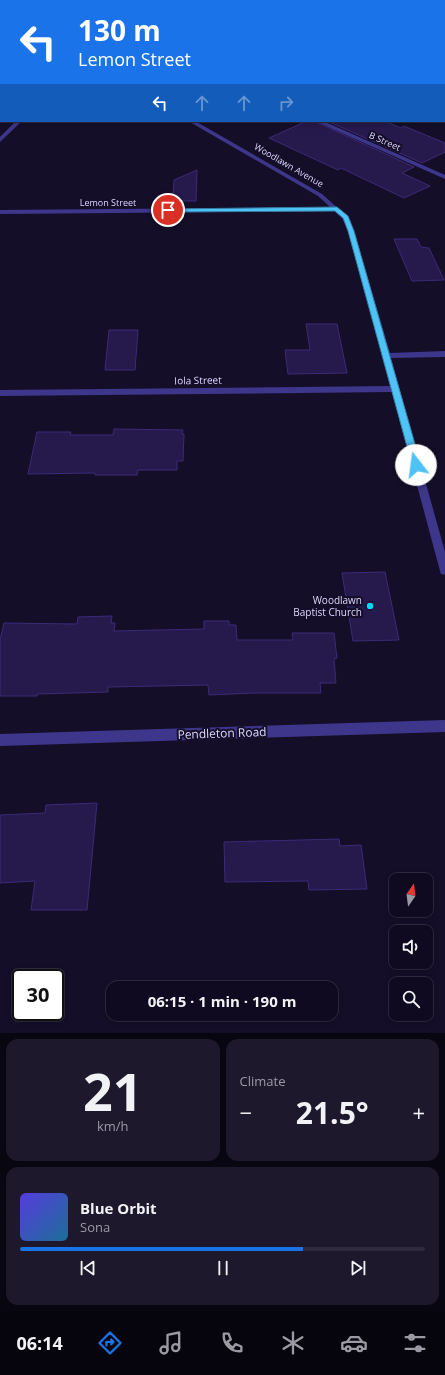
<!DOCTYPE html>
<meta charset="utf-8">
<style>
:root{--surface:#0f0a1f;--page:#1d182c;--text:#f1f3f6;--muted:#9b9aa4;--line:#2f2b3d;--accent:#1a73e8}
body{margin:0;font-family:"Open Sans",sans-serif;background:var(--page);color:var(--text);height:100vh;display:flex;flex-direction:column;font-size:15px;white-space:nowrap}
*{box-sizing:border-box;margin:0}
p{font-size:13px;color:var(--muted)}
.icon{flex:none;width:22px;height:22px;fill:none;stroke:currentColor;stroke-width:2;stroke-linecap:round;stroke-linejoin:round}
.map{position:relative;height:1033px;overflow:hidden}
.drawer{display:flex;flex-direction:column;gap:6px;padding:6px;background:#080611;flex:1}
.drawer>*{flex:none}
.banner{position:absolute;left:0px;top:0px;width:445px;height:122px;box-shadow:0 2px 6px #0003,0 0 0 1px var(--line);background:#1a73e8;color:#fff;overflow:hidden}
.needle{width:26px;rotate:14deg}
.controls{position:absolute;left:389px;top:873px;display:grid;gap:8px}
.controls a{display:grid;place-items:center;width:44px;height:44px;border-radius:8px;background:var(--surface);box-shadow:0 2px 6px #0003,0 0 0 1px var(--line);font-size:20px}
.speed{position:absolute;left:12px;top:969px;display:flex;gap:8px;font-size:20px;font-weight:700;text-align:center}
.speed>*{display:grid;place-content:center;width:52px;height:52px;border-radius:50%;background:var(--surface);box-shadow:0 2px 6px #0003,0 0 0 1px var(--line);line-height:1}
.speed .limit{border:2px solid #111;border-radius:6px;background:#fff;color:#111}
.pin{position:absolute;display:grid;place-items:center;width:34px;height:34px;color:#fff;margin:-17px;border:2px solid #fff;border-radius:50%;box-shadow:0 1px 4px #0007}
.me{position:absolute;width:44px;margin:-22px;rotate:345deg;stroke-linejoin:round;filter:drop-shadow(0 0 3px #0008)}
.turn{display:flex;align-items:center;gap:14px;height:84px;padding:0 12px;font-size:18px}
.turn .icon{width:52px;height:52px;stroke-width:2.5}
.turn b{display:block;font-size:28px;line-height:34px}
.lanes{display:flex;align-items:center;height:38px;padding:0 12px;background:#0003;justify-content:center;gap:20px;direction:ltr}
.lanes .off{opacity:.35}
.big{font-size:30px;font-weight:700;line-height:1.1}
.drawer .card{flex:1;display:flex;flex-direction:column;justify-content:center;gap:6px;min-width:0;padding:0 14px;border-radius:12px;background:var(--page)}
.drawer .dial{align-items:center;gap:0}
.dial b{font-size:52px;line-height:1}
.song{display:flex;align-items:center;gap:12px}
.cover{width:48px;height:48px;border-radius:6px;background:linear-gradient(135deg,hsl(250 70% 55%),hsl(200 70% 35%))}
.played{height:4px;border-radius:2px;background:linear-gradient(90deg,var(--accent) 70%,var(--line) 70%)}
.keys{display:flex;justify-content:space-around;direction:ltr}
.heat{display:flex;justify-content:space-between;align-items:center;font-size:22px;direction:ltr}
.drawer .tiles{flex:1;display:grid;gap:6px;grid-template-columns:1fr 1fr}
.card:last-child{grid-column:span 2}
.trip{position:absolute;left:106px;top:981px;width:232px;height:40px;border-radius:12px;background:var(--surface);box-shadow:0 2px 6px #0003,0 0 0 1px var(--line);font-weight:700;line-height:40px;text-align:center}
.tabs{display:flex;height:64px;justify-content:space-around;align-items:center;background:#06040c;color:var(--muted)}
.tabs .icon{width:28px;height:28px}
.tabs .selected{color:var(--accent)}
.tabs b{font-size:18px;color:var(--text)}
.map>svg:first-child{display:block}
</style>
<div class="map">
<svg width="445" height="1033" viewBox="0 0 445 1033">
<rect width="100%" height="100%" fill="#140e29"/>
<!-- green -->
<path fill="#113334" d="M151 0H385L150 1Z"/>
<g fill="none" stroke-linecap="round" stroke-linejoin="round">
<!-- stream -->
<g fill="#071c4a" fill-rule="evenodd">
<path d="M111 0H115L110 1Z"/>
<path d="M160 0H164L159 1Z"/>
</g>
</g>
<!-- building -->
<g fill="#26194b" stroke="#3d2a79">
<path d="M307 121H314L414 167 402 173 430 186 404 198 341 168 338 170 269 138Z"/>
<path d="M327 121H384L401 128 404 126 445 143V152L422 163Z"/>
<path d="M197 170 196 201H173L174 180Z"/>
<path d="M394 239H417L421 247 429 248 444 280 412 281Z"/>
<path d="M306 324H337L347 373 288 374 285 350H310Z"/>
<path d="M109 330H138L135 370H105Z"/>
<path d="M114 429 183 430 182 434H184L183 461H177V470H138L137 475H95V473L28 474 37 432H71L70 435H113Z"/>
<path d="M385 572 399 640 353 641 342 573Z"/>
<path d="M112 616 111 623H115L114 631 204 629V621H229V625H236L237 640H293L292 633H334L337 658 334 659 336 683H320L321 693H253L209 695 208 685 108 687V692L37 694V696H0V640L4 623 77 624 78 617Z"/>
<path d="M97 803 87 910H31L35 881 0 883V815L45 813 46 805Z"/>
<path d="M339 839 340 846 361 845 367 889 309 890 308 881 225 882 224 842Z"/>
</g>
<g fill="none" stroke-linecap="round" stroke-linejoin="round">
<!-- minor -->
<g fill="#3e368b" fill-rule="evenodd">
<rect x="442" y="0" width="3" height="1"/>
<rect x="444" y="76" width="1" height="4"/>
<rect x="0" y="94" width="1" height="4"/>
<path d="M16 121H22L0 142V137Z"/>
<path d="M188 121H195L322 194 348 217 354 231 390 353 445 351V357L391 358 445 552V575L441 574 440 571 392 392 0 396V390L391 386 348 231 343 219 334 211 0 214V210L330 207 318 196Z"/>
<path d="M315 121H323L445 175V179Z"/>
<path d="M445 720V732L0 746V734Z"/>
</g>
</g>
<!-- route -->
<path fill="#4fc3f7" stroke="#337fa1" d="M337 207 348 216 354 231 421 465 420 467 416 468 412 465 348 231 343 218 335 211 168 212 165 210 168 209Z"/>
<!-- markers -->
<circle fill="#03d9ff" stroke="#140e29" stroke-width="1.5" cx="370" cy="606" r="4"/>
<g text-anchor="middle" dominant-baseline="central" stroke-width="4" stroke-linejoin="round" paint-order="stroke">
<!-- far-street labels -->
<g font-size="9" fill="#ddd7ff" stroke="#140e29">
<text transform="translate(385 141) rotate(24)">B Street</text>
<text transform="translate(289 165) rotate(30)">Woodlawn Avenue</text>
<text x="108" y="202">Lemon Street</text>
</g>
<!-- street labels -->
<g font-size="10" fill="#ddd7ff" stroke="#140e29">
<text transform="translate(198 380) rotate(-1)">Iola Street</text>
</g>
<!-- poi labels -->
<g font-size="10" fill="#ddd7ff" stroke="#140e29" text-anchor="end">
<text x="362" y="600">Woodlawn<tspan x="362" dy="12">Baptist Church</tspan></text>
</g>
<!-- near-street labels -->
<g font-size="12" fill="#ddd7ff" stroke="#140e29">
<text transform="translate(222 733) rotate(-2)">Pendleton Road</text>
</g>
</g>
</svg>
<div class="controls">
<a><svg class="needle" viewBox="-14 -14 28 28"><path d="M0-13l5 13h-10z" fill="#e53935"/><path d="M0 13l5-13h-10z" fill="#9b9aa4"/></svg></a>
<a><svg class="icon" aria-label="sound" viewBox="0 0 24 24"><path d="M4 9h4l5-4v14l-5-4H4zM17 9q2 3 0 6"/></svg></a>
<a><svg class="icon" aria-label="search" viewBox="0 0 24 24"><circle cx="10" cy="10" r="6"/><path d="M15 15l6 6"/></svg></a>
</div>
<div class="speed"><div class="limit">30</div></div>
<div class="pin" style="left:168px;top:210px;background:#d93025"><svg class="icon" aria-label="arrive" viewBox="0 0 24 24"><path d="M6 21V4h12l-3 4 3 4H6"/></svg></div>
<svg class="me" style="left:416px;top:465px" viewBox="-20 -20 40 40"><circle r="19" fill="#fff"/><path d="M0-13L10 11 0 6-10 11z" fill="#4fc3f7"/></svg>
<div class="trip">06:15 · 1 min · 190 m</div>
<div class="banner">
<div class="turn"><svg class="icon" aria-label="left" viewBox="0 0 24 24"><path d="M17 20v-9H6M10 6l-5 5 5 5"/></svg><div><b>130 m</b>Lemon Street</div></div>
<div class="lanes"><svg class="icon" aria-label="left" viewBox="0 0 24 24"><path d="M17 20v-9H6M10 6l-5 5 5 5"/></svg><svg class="icon off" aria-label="ahead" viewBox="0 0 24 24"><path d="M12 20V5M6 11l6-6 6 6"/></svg><svg class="icon off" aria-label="ahead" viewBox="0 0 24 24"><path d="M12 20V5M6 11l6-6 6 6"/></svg><svg class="icon off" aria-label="right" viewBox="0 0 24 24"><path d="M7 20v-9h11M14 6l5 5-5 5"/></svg></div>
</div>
</div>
<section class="drawer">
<div class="tiles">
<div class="card dial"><b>21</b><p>km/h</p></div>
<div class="card"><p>Climate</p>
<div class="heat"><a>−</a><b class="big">21.5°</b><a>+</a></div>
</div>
<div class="card">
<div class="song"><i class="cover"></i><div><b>Blue Orbit</b><p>Sona</p></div></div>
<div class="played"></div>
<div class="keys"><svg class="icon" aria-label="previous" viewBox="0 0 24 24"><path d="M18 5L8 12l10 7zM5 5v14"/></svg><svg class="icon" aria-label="pause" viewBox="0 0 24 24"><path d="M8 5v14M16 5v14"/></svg><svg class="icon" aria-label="next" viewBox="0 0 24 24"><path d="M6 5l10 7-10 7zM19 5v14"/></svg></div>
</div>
</div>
</section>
<nav class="tabs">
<b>06:14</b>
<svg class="icon selected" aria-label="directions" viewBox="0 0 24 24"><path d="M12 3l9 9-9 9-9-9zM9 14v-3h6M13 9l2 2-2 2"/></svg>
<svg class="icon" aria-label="music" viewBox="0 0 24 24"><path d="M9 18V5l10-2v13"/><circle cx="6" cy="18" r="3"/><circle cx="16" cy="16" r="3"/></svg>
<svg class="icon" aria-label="phone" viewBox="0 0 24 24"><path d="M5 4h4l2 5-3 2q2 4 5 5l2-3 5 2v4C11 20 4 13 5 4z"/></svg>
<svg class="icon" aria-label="climate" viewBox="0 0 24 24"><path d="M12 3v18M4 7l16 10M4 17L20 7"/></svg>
<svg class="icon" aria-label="car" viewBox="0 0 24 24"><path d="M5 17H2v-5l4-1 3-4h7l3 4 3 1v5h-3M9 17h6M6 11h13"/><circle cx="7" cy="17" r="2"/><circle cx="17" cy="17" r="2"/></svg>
<svg class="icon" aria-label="filters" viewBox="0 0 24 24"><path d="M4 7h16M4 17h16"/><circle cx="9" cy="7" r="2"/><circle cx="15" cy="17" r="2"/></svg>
</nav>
